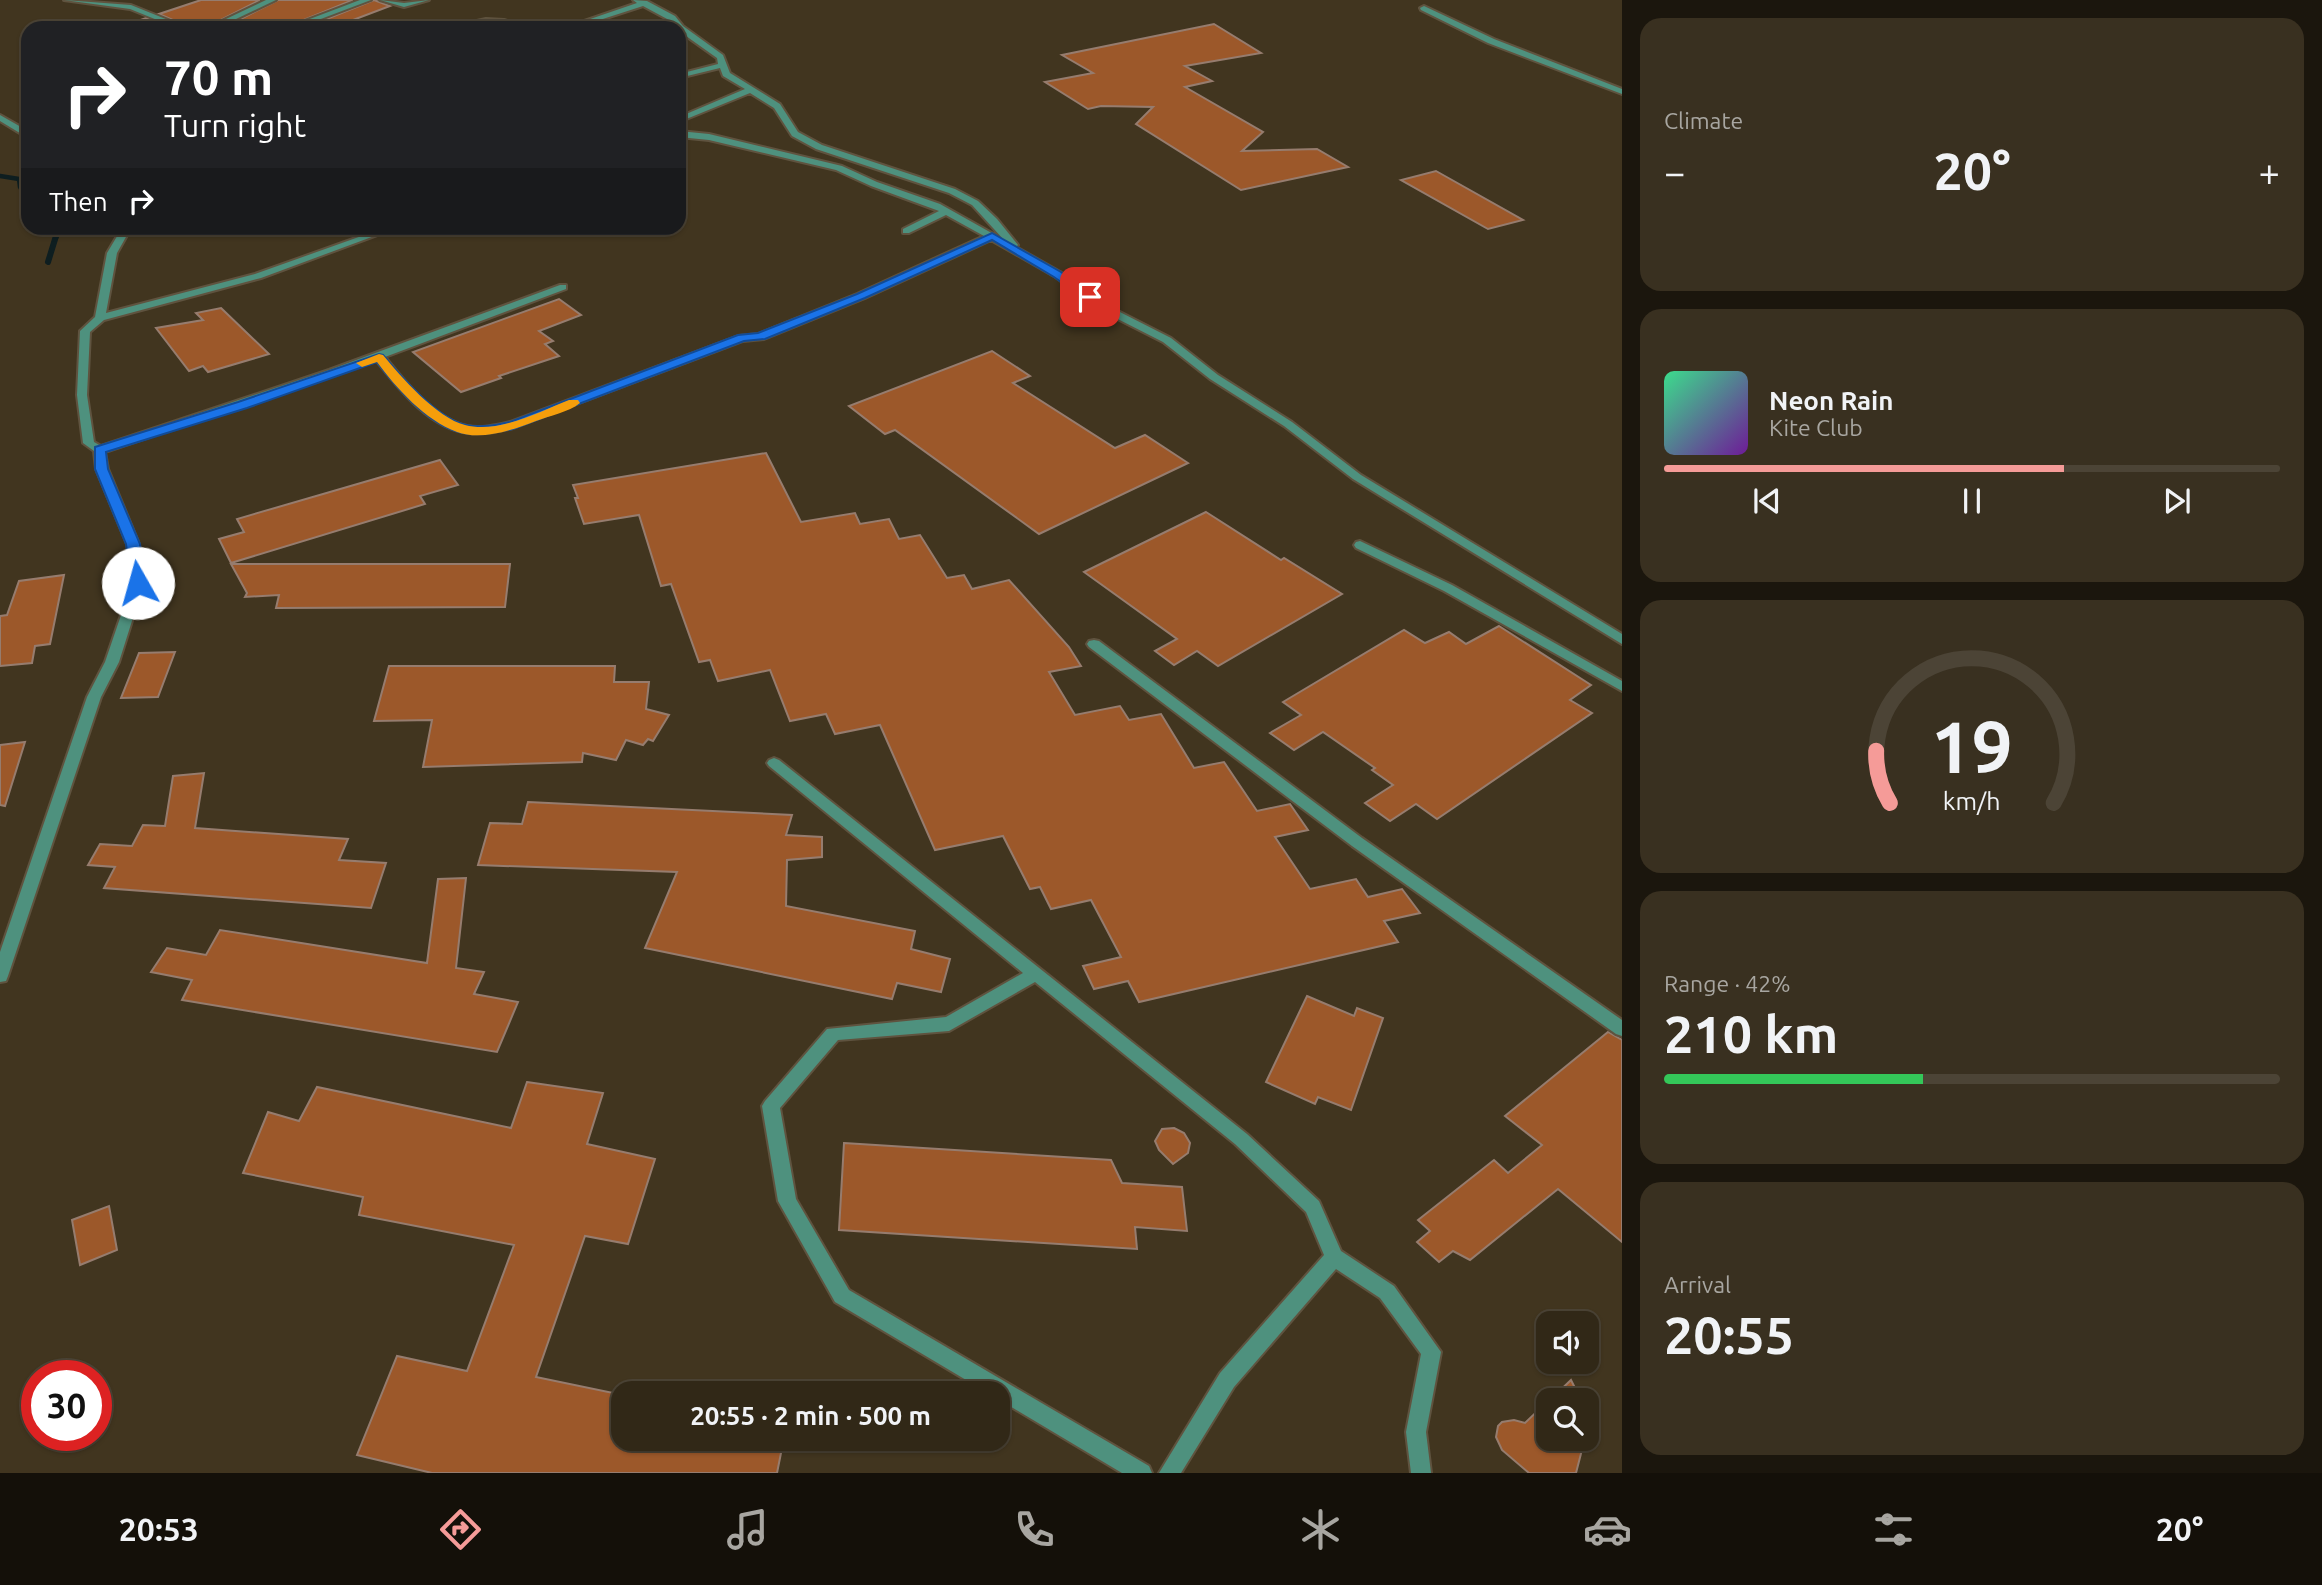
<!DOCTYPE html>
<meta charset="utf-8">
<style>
:root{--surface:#312817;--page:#393020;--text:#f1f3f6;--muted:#a8a6a1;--line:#4c4436;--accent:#f59b98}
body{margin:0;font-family:Ubuntu,sans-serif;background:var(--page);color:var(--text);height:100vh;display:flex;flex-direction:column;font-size:26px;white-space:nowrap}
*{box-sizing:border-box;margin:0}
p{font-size:23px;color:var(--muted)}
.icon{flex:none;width:38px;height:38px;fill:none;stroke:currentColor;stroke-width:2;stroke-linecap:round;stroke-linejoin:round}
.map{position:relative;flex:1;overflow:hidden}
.details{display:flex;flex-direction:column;gap:18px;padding:18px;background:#1b160d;width:700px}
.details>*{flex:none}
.top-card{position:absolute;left:21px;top:21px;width:665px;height:214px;border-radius:21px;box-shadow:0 2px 5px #0004,0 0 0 2px var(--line);background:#202124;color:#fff;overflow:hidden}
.tools{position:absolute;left:1536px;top:1311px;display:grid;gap:14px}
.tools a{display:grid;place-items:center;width:63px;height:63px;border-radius:14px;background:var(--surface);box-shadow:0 2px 5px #0004,0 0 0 2px var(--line);font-size:35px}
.speed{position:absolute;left:21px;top:1360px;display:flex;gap:14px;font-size:35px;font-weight:700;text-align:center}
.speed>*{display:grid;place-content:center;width:91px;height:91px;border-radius:50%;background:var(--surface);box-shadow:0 2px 5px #0004,0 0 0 2px var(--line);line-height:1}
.speed .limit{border:10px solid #d22;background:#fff;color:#111}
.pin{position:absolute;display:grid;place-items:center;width:60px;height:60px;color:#fff;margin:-30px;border-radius:14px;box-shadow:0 4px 10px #0006}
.me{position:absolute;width:77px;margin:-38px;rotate:353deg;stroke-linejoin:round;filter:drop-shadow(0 0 5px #0008)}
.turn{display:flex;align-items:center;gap:24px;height:147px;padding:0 28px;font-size:32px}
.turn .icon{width:91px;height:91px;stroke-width:2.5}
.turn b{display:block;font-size:49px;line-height:60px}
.then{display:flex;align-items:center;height:66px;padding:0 28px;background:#0003;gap:14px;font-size:26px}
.big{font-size:52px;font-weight:700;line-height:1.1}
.details .tile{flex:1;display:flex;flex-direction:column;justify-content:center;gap:10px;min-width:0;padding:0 24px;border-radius:21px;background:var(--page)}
.details .dial{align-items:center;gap:0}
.dial svg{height:182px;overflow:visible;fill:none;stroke:var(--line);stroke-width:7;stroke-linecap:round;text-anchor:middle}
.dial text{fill:var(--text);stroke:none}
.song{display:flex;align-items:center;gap:21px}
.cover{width:84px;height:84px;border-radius:10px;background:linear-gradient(135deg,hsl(150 70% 55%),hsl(280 70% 35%))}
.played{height:7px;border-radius:4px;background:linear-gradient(90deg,var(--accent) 65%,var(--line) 65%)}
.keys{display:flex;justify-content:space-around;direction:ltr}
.heat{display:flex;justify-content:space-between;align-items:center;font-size:38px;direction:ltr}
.charge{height:10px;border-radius:5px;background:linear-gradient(90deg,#34c759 42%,var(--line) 0)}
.trip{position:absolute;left:611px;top:1381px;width:399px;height:70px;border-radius:21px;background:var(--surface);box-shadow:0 2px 5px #0004,0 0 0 2px var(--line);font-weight:700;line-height:70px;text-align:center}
.menu{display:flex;height:112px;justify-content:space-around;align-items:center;background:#141009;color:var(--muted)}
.menu .icon{width:49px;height:49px}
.menu .current{color:var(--accent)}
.menu b{font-size:32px;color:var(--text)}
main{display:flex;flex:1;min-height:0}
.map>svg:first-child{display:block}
</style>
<main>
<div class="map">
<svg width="1622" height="1473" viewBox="0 0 1622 1473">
<rect width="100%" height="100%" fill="#41351f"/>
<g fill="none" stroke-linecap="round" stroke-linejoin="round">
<!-- stream-far1 -->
<g stroke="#0e1e20" stroke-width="4.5">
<path d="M0 176 19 179 20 187 28 201"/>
<path d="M56 238 59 228"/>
</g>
<!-- stream -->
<path stroke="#0e1e20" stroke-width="6" d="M48 262 56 236"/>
</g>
<!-- building -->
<g fill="#9c582a" stroke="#967c6e" stroke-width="2">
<path d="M201 0H260L205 28H191L159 14Z"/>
<path d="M278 0H353L284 28H223Z"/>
<path d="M374 0 390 6 332 28H304Z"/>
<path d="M146 18 170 28H129V24Z"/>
<path d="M1214 24 1261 53 1185 66 1212 81 1185 87 1263 132 1242 151 1317 149 1348 167 1241 190 1136 124 1153 107 1101 106 1088 109 1045 82 1093 73 1062 55Z"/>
<path d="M1436 171 1523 220 1488 229 1401 180Z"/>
<path d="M559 299 581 315 539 331 553 341 545 344 559 356 499 376 501 378 461 392 413 352Z"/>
<path d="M221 308 269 354 208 372 203 366 189 371 156 328 203 320 196 313Z"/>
<path d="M992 351 1030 376 1013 383 1115 448 1145 435 1188 463 1039 534 895 430 885 434 849 406Z"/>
<path d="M766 453 801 522 855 513 860 524 889 519 899 539 920 535 947 578 964 575 972 589 1009 580 1069 647 1081 666 1049 672 1075 715 1120 706 1129 720 1161 714 1194 768 1224 762 1257 811 1290 804 1308 830 1275 837 1310 889 1356 879 1368 897 1402 889 1420 913 1384 921 1398 942 1139 1002 1128 981 1094 989 1083 966 1121 957 1091 900 1051 909 1040 887 1030 889 1003 836 935 850 880 725 835 734 826 714 790 721 770 670 718 681 710 660 699 662 671 584 661 586 639 515 584 524 575 498H578L573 485Z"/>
<path d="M440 460 458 485 420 496 425 504 231 563 219 539 244 532 237 519Z"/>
<path d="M1206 512 1281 560 1284 558 1342 594 1218 666 1197 651 1174 665 1155 651 1177 639 1084 572Z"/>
<path d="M231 564H510L505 607 276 608 279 595 245 597 247 593Z"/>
<path d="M64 575 50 644 35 646 32 663 0 666V616L7 615 19 581Z"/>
<path d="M1499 626 1591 685 1570 700 1592 713 1437 819 1416 804 1390 821 1365 803 1393 785 1372 770 1375 768 1323 732 1294 750 1270 733 1301 715 1283 702 1404 630 1425 643 1449 632 1466 644Z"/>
<path d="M175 652 158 697 121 698 139 653Z"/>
<path d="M389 666H615L614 682H649L646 709 669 715 653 741 648 739 643 745 626 740 616 760 583 753 582 762 423 767 432 720 374 721Z"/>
<path d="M25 742 5 806 0 805V745Z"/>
<path d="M204 773 195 828 348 839 339 860 386 863 371 908 104 888 115 867 88 865 100 844 132 846 143 825 165 826 173 776Z"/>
<path d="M528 802 792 815 786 835 822 837V857L787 860 786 906 915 931 911 949 950 959 941 992 897 983 892 999 645 948 677 872 478 865 490 823 522 824Z"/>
<path d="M466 878 456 968 484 972 474 994 518 1002 497 1052 182 1000 192 980 151 972 167 948 206 955 220 930 427 963 438 879Z"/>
<path d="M1307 996 1354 1016 1357 1008 1383 1018 1351 1110 1318 1097 1315 1104 1266 1082Z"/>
<path d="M1608 1032 1622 1040V1242L1558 1189 1470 1260 1453 1251 1439 1262 1417 1242 1430 1231 1418 1220 1494 1160 1508 1173 1542 1145 1505 1116Z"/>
<path d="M527 1082 603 1093 587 1144 655 1159 628 1244 585 1236 536 1377 623 1395V1438H784L777 1473H432L357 1455 397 1356 467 1371 514 1245 359 1215 363 1197 243 1173 268 1112 299 1121 317 1087 511 1128Z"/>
<path d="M1174 1128 1184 1133 1190 1143 1188 1153 1173 1164 1159 1150 1155 1141 1162 1129Z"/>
<path d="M844 1143 1111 1160 1122 1183 1182 1187 1187 1231 1135 1227 1137 1249 839 1230Z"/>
<path d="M109 1206 117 1250 80 1265 72 1220Z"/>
<path d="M1571 1380 1581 1400H1550Z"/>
<path d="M1548 1401 1549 1438H1585L1576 1473H1529L1502 1450 1496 1437 1498 1426 1502 1422 1514 1420 1525 1423Z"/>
</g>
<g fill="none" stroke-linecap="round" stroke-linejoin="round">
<!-- street casing -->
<g stroke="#5f533f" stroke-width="4">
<g id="street">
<path d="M64 0 131 5 188 28H177L130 9Z"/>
<path d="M266 0H276L217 28H207Z"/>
<path d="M360 0H371L297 28H286Z"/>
<path d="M380 0 404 3 429 0 404 7Z"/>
<path d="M633 0 647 1 675 16 683 26 723 55 730 73 780 104 798 132 822 145 955 189 978 201 997 219 1018 245 1016 247 1060 272 1110 307 1171 338 1218 375 1292 422 1361 475 1622 634V644L1353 479 1284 426 1210 379 1163 342 1102 311 1054 276 991 240 865 298 764 339 743 341 513 428C499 431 484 435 469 433 430 429 399 389 376 360L105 452 108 469 139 544 144 583 119 662 101 697 8 976 6 981 0 982V952L87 697 105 662 132 583 127 544 96 469 94 451 83 443 77 395 80 331 95 317 107 253 122 228H131L117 253 106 313 255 274 384 228H396L261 278 104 320 90 332 87 395 94 442 101 446 329 370 560 285H566V289L385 357C404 381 436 420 467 426 481 429 497 425 510 422L738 336 758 334 857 294 984 236 946 215 909 233H903V229L939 211 871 186 836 170 709 140 679 137V131L709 134 842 166 877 182 940 204 1004 240 972 205 949 193 816 149 792 136 774 108 750 93 679 122V117L745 89 723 76 720 68 679 78V74L718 64 717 58 679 31V28H676L669 20 643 6 575 28H564L637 3Z"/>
<path d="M1424 6 1494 39 1622 89V94L1488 43 1421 10 1420 8Z"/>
<path d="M486 19 504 20 529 28 486 23 444 28Z"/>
<path d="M79 21 95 26 96 28H85L76 25V21Z"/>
<path d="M0 115 28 131V138L0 121Z"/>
<path d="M1360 541 1452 585 1622 681V691L1444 591 1356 548 1354 545 1356 542Z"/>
<path d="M1094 640 1099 641 1362 838 1622 1020V1036L1616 1034 1352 846 1089 647 1087 644 1089 641Z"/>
<path d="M774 758 779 760 1247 1134 1319 1201 1341 1251 1394 1286 1441 1352 1426 1432 1431 1473H1411L1406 1432 1421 1354 1380 1298 1336 1269 1234 1387 1181 1473H1159L1220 1373 1324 1255 1306 1212 1235 1144 1035 982 949 1031 838 1040 780 1108 796 1199 849 1290 1149 1466 1152 1473H1122L998 1399V1393H988L835 1302 778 1201 762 1106 765 1101 827 1029 946 1017 1023 973 769 766 767 763 769 760Z"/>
</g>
</g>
<!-- street -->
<use href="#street" fill="#4e917e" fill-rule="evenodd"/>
</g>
<!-- route -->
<path fill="#1a73e8" stroke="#114b97" stroke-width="2" d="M992 233 1061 272 1095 297 1086 300 1054 277 992 240 865 298 765 339 744 341 513 429C495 432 476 437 459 432 428 424 395 386 377 362L247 408 106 452 108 469 140 544 145 583 138 587 131 583 126 544 95 469V447L238 402 379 354 383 355C400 376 439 420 466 425 481 428 496 425 510 422L738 335 758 333 857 294Z"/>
<!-- slow -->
<path fill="#f59e0b" d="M379 354 383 355C401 377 437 418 465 425 498 434 539 412 569 400H578L580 403C569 412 549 416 536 421 513 430 481 441 457 432 425 420 397 389 377 362L362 367 356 363Z"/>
</svg>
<div class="tools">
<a><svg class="icon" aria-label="sound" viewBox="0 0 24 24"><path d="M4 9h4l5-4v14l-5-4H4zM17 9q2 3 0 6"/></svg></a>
<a><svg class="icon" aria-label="search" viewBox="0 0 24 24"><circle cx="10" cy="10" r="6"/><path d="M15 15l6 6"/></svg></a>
</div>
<div class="speed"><div class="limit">30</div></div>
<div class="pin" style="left:1090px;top:297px;background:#d93025"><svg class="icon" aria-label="arrive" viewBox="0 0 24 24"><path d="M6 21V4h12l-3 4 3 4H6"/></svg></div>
<svg class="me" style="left:138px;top:583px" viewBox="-20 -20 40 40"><circle r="19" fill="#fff"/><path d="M0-13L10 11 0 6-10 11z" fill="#1a73e8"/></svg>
<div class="trip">20:55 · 2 min · 500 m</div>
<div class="top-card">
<div class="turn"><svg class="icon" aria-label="right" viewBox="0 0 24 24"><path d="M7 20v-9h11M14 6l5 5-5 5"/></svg><div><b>70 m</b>Turn right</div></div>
<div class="then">Then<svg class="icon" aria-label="right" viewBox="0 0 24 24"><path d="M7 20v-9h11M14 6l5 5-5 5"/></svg></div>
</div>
</div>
<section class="details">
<div class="tile"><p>Climate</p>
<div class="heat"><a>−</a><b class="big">20°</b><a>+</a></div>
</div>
<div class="tile">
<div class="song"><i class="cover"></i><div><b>Neon Rain</b><p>Kite Club</p></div></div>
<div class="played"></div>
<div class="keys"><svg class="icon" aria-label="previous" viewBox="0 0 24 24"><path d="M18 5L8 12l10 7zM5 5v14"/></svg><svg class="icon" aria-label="pause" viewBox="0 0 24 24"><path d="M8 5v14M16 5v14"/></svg><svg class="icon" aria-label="next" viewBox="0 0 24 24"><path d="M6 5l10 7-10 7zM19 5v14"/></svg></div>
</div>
<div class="tile dial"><svg viewBox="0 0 100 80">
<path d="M14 69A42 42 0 1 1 86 69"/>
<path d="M14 69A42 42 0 0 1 8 46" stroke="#f59b98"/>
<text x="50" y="56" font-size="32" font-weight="700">19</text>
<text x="50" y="72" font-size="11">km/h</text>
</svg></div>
<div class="tile"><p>Range · 42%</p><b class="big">210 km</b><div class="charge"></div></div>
<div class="tile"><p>Arrival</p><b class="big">20:55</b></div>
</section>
</main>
<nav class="menu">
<b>20:53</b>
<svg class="icon current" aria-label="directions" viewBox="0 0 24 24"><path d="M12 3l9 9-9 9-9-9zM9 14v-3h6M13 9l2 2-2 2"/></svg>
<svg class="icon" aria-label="music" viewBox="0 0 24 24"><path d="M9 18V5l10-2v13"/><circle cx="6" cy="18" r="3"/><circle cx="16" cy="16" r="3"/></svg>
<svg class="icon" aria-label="phone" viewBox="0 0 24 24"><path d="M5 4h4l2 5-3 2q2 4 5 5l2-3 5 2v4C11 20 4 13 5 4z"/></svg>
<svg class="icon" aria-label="climate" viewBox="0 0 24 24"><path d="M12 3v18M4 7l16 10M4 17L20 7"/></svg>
<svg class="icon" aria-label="car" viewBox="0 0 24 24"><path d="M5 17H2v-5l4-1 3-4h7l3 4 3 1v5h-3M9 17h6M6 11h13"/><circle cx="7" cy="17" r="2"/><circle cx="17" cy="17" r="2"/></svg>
<svg class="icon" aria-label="filters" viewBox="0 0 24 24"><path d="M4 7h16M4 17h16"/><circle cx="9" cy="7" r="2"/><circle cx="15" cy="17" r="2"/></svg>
<b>20°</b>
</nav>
